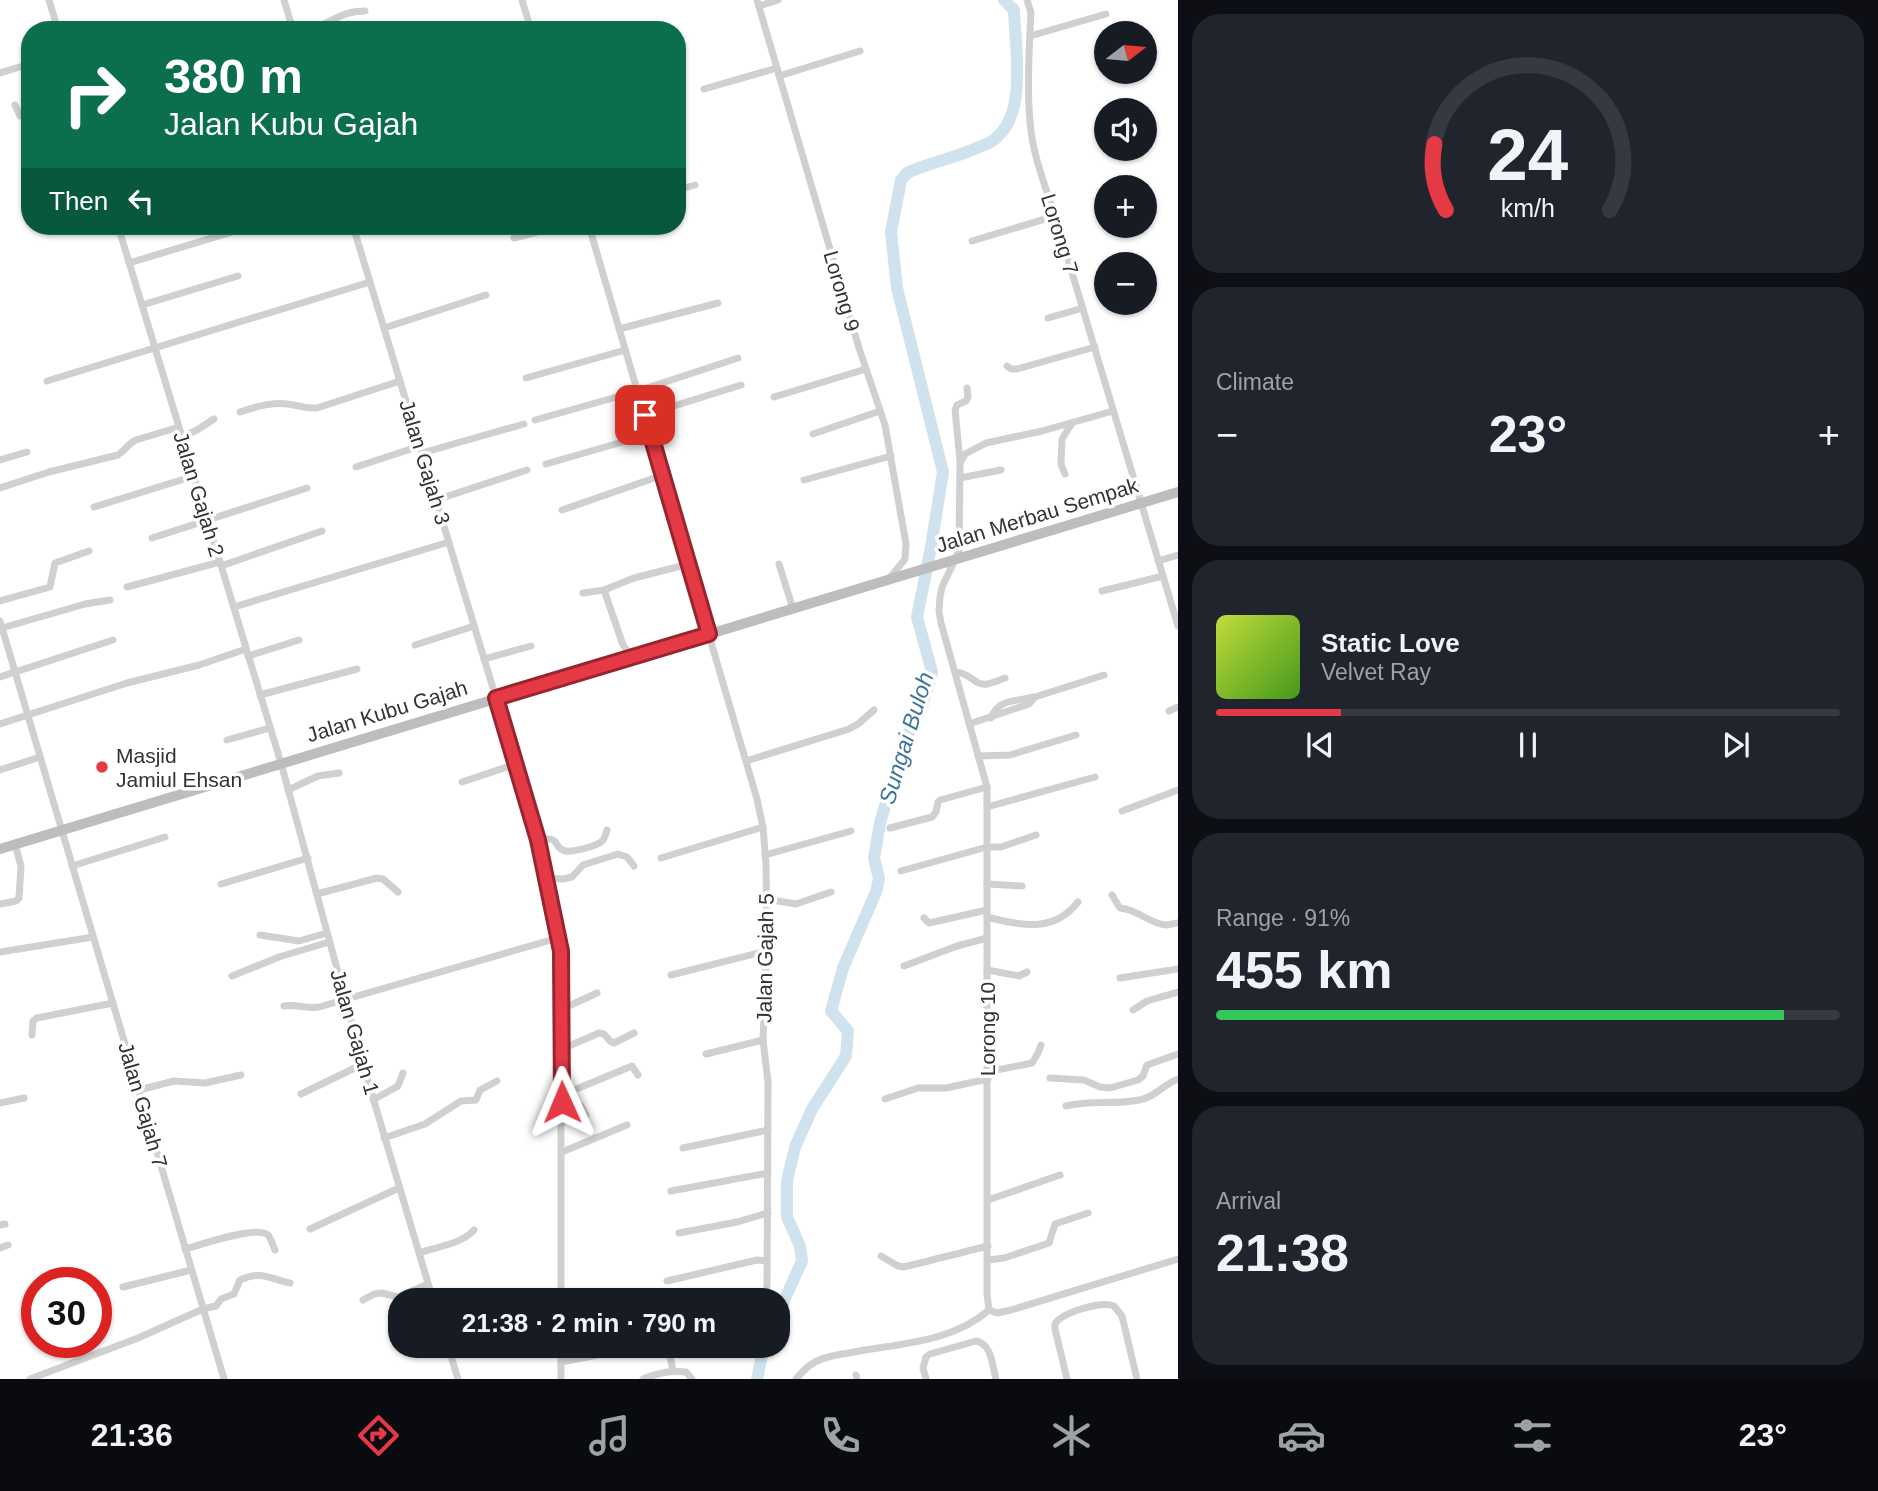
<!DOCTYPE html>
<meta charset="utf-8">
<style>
:root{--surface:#171b24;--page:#20242c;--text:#f1f3f6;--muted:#9ea1a6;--line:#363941;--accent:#e63946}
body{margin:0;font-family:Arial,sans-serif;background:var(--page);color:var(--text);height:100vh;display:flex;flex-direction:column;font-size:26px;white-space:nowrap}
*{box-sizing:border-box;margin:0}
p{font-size:23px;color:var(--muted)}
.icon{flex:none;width:38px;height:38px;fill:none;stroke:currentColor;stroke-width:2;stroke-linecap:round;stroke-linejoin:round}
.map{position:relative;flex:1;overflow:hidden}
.sheet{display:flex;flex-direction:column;gap:14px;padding:14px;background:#0d0f14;width:700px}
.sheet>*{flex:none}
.guide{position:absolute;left:21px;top:21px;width:665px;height:214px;border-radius:28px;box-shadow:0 2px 5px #0004;background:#0b6e4f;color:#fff;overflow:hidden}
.needle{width:46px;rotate:74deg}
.fabs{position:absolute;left:1094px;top:21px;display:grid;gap:14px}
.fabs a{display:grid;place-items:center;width:63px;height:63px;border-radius:50%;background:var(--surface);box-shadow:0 2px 5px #0004;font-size:35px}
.speed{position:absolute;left:21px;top:1267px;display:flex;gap:14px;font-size:35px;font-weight:700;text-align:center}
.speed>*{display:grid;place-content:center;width:91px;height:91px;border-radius:50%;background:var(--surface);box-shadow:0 2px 5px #0004;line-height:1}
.speed .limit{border:10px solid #d22;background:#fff;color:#111}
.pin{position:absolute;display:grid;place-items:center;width:60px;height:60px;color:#fff;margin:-30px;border-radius:14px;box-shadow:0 4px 10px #0006}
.me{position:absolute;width:77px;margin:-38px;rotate:359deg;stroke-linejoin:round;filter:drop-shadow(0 0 5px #0008)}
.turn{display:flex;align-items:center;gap:24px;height:147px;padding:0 28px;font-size:32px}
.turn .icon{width:91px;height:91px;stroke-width:2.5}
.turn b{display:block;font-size:49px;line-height:60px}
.then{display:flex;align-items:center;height:66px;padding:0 28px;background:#0003;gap:14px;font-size:26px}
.big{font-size:52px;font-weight:600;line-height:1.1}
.sheet .tile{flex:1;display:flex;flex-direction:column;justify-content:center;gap:10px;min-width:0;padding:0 24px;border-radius:28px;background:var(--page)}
.sheet .dial{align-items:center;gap:0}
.dial svg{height:182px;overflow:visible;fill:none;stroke:var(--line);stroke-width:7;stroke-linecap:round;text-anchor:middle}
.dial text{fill:var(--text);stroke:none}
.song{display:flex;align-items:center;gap:21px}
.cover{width:84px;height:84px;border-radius:10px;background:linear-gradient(135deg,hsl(70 70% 55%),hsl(100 70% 35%))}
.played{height:7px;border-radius:4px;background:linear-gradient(90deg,var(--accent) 20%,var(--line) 20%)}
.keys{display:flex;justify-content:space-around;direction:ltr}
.heat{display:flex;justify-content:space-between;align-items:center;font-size:38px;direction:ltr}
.charge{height:10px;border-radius:5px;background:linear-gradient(90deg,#34c759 91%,var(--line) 0)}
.trip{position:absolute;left:388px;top:1288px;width:402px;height:70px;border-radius:28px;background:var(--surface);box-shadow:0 2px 5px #0004;font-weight:600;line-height:70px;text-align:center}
.dock{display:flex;height:112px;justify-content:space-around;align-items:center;background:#090b0e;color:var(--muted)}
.dock .icon{width:49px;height:49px}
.dock .selected{color:var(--accent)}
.dock b{font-size:32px;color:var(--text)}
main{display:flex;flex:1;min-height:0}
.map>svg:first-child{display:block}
</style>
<main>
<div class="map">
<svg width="1178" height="1379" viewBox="0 0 1178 1379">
<rect width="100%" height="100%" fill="#fff"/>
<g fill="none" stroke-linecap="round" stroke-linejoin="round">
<!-- river -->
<g stroke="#cfe2ee" stroke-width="12">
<path d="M779 1312 802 1261 800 1246 787 1217V1181L795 1147 812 1109 846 1056 848 1031 831 1011 843 968 876 892 879 879 874 858 880 823 903 744 922 706 932 672 917 617 931 547 943 472 897 288 891 232 901 180 907 173C930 162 956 158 979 147 985 145 994 141 998 136 1027 110 1015 45 1014 10L1004 0"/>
<path d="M757 1379 764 1346"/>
</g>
<!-- street -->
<g stroke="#d0d0d0" stroke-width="7">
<path d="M49 0 58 30"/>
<path d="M284 0 293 30"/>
<path d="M522 0 531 30"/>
<path d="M757 0 859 348 885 425 906 544 905 559 889 579"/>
<path d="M1027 0 1031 13C1029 52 1026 100 1032 138 1036 164 1047 191 1055 216L1178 626"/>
<path d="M759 6 778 0"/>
<path d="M308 30C330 24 340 11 365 11"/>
<path d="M1030 36 1106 14"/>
<path d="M0 73 30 64"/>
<path d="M779 76 860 51"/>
<path d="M704 89 777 68"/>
<path d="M15 105 20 116 30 115"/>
<path d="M677 190 695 185"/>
<path d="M118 226 281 763 363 1064 433 1300"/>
<path d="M353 226 516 764C536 832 558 902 561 973V1300"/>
<path d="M589 226 757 799 763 827 766 864 767 942 763 1040 768 1082 767 1289 763 1300"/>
<path d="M514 238 560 226"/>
<path d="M972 241 1055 216"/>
<path d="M129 263 252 226"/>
<path d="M142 305 238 276"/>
<path d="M1048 318 1083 308"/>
<path d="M384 328 486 295"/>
<path d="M619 329 718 303"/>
<path d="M1007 366 1011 369H1017L1095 347"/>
<path d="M526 378 625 350"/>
<path d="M47 381 370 282"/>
<path d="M774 397 866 369"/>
<path d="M240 412C254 407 272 402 287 404 299 405 304 409 317 408L400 381"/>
<path d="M645 415 741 385"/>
<path d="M535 420 638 391 738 358"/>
<path d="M813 434 880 411"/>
<path d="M182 437 197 430 214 419"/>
<path d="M422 453 524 424"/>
<path d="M0 460 27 452"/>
<path d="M960 461 955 410 957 405 966 401 968 397 967 388"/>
<path d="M546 464 650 434"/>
<path d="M356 467 420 446"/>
<path d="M1065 474 1061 464 1062 439 1072 423"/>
<path d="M960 478 1001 470"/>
<path d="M804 480 891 456"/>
<path d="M0 488 49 472 118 455C125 450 128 444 136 440L179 427"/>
<path d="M436 500 527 470"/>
<path d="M94 507 194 476"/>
<path d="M562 510 663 475"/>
<path d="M152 538 307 488"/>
<path d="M1158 561 1178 555"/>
<path d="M779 564 793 609"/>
<path d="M221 566 322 531"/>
<path d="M127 587 220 562"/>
<path d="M604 590 623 645 632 657"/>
<path d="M1102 591 1163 576"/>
<path d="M583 593 604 590 634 578 689 564"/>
<path d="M0 601 50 587 55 563 89 551"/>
<path d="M234 607 449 542"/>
<path d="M0 621 224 1379"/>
<path d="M2 628 85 604 110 600"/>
<path d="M415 645 474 626"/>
<path d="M248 656 299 640"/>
<path d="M484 659 531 646"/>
<path d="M955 672C972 673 974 686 987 684 993 683 999 680 1005 678"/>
<path d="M0 677 113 640"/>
<path d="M260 695 357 669"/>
<path d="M1169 711 1178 707"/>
<path d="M991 718C999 698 1015 702 1034 697"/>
<path d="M0 724 127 683 199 665 246 649"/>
<path d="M969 724 1029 704 1035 697 1104 675"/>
<path d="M227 740 270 728"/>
<path d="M978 756 1010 755 1076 735"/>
<path d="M746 761 849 729 858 724 874 710"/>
<path d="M0 770 40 757"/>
<path d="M462 782 516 764"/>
<path d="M288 790 318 776 339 773"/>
<path d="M987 807 1095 777"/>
<path d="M1122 811 1178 790"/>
<path d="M890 828 932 817 936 812 938 802 940 800 987 787"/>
<path d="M538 840C563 835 551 848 566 851 573 852 599 846 603 840 604 839 607 831 607 830"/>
<path d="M765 855 851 831"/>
<path d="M661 858 763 827"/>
<path d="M72 866 165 837"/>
<path d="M901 871 987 847H1001L1036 835"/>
<path d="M547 878 563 879 572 877 583 865 618 854 627 857 634 866"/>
<path d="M221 884 308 858"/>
<path d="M987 884 1022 886"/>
<path d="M317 894 377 878 383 879 398 892"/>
<path d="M1112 895 1120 908C1137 909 1150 924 1166 925 1167 925 1177 923 1178 923"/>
<path d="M766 899 796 904 831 892"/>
<path d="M0 904 16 901 19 898 21 866 15 844"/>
<path d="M987 917C1021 926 1054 933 1078 902"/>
<path d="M924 918 929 923 987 910"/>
<path d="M260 935 299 941 327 933"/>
<path d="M0 952 93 937"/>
<path d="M904 966 957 946 987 938"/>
<path d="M987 970 1019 976 1027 972"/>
<path d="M671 975 766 951"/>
<path d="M232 976 279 957 329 942"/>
<path d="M1120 978 1178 969"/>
<path d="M284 1006C296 1004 307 1009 319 1007L558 938"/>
<path d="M562 1009 597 993"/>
<path d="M1133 1010 1147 1001 1178 992"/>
<path d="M32 1035 33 1021 37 1018 113 1003"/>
<path d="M562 1049 599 1033 604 1034 610 1041 614 1043 634 1033"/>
<path d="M706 1054 763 1040"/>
<path d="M987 1072 1032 1063 1038 1053 1041 1045"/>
<path d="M1050 1078 1084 1080 1100 1087 1110 1088 1138 1080 1143 1076 1147 1065 1178 1054"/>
<path d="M139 1090 174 1081 205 1083 241 1075"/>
<path d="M301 1094 363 1064"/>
<path d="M562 1095 632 1066 638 1075"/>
<path d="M566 1095 572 1099 574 1103 581 1106 586 1115"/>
<path d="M885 1099 918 1088H946L988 1079"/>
<path d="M373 1100 398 1086 403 1073"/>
<path d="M0 1103 24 1098"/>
<path d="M1066 1106C1090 1100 1114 1105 1139 1100 1154 1098 1164 1084 1178 1079"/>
<path d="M384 1138 425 1124 461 1101 476 1100 480 1090 497 1081"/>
<path d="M683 1148 768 1130"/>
<path d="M562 1152 627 1125"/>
<path d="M671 1191 768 1173"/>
<path d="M988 1200 1060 1175"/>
<path d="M0 1225 5 1224"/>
<path d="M310 1229 399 1188"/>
<path d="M679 1233 737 1222 768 1213"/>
<path d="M0 1248 8 1245"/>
<path d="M185 1249C200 1245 257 1225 268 1235 271 1238 273 1246 275 1250"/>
<path d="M419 1253C436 1247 462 1244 474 1230"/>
<path d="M881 1256 898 1266 904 1267 988 1246"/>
<path d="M988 1260 1004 1258 1049 1243 1055 1224 1088 1213"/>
<path d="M667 1281 757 1260 767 1261"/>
<path d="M123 1287 191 1270"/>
<path d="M363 1300 374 1294 382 1293 398 1297 428 1284"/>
<path d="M989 1310 987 1294V787L941 623 939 611 940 597 942 587 959 551 960 463 965 454 986 443 1042 431 1113 411"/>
<path d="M989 1310 997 1313 1011 1310 1178 1259"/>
<path d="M448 1346 458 1379"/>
<path d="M561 1346V1379"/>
<path d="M668 1346 673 1371"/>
<path d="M561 1362 598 1355 628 1346"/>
<path d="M856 1375 857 1379"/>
<path d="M30 1379 138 1338 203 1309 216 1306 221 1299 234 1294 240 1280C261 1270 270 1279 290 1283"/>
<path d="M643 1379C659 1373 670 1370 686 1372L692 1379"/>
<path d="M796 1379C801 1374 806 1367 812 1364 821 1357 837 1355 849 1353 896 1343 950 1344 989 1310"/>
<path d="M926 1379 923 1368 926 1357 930 1354 976 1341C992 1344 992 1365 996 1379"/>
<path d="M1067 1379 1055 1329V1324C1062 1312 1102 1301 1114 1306L1122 1316 1137 1379"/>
</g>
<!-- secondary -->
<path stroke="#bdbdbd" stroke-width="10" d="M0 849 1178 492"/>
</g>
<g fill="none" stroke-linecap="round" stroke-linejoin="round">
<!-- route casing -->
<g stroke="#96252e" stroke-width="18">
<path id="route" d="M562 1102 561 951 538 840 496 698 709 634 645 415"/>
</g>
<!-- route -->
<use href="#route" stroke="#e63946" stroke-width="12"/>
</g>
<!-- markers -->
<circle fill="#e63946" stroke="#fff" stroke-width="2.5" cx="102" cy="767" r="7"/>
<g text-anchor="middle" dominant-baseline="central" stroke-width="7" stroke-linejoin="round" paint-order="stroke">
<!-- street labels -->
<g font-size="21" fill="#333" stroke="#fff">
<text transform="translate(1060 234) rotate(73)">Lorong 7</text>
<text transform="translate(842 291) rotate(74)">Lorong 9</text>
<text transform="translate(425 462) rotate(73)">Jalan Gajah 3</text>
<text transform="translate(199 494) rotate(73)">Jalan Gajah 2</text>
<text transform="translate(1037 515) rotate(-17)">Jalan Merbau Sempak</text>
<text transform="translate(387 711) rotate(-17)">Jalan Kubu Gajah</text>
<text transform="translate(765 958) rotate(-89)">Jalan Gajah 5</text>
<text transform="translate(987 1029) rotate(-90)">Lorong 10</text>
<text transform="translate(355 1032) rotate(74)">Jalan Gajah 1</text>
<text transform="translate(143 1105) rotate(74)">Jalan Gajah 7</text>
</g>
<!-- poi labels -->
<g font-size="21" fill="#333" stroke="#fff" text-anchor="start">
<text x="116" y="755">Masjid<tspan x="116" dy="24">Jamiul Ehsan</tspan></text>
</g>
<!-- water labels -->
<g font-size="23" font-style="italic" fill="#3f7597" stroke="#fff">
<text transform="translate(906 738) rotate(-73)">Sungai Buloh</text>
</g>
</g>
</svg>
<div class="fabs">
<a><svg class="needle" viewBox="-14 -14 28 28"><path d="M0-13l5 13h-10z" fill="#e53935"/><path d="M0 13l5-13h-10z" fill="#9ea1a6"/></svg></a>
<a><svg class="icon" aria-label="sound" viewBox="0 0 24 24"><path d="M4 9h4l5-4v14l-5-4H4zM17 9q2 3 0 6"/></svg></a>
<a>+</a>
<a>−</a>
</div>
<div class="speed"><div class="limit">30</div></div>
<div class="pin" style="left:645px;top:415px;background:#d93025"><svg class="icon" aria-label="arrive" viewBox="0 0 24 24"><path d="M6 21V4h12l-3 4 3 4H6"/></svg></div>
<svg class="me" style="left:562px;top:1102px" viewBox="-20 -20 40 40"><path d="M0-17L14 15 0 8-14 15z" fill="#e63946" stroke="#fff" stroke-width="4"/></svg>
<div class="trip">21:38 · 2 min · 790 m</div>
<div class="guide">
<div class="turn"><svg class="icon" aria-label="right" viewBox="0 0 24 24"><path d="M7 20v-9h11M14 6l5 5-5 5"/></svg><div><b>380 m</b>Jalan Kubu Gajah</div></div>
<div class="then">Then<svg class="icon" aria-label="left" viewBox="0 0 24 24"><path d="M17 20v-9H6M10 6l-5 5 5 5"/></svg></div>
</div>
</div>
<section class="sheet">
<div class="tile dial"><svg viewBox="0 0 100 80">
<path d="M14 69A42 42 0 1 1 86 69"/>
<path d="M14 69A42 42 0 0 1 9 40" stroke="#e63946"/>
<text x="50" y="56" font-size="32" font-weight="700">24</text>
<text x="50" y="72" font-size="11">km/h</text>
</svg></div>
<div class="tile"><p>Climate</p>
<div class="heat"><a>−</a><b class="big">23°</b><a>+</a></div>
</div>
<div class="tile">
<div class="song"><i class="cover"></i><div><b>Static Love</b><p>Velvet Ray</p></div></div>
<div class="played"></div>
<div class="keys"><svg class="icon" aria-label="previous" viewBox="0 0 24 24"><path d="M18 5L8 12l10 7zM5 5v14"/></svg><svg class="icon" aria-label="pause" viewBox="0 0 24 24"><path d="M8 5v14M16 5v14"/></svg><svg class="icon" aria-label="next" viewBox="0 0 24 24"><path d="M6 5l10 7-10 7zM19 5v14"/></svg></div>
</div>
<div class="tile"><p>Range · 91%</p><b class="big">455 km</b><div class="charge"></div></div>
<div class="tile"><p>Arrival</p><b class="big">21:38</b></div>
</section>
</main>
<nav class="dock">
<b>21:36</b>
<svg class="icon selected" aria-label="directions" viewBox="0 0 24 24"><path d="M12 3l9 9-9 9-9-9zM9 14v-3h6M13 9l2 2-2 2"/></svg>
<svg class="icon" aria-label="music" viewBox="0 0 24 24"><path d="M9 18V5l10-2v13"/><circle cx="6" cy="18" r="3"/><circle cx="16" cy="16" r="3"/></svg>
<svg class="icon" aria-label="phone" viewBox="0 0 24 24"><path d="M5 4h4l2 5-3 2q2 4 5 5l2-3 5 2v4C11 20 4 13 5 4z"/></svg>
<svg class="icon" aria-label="climate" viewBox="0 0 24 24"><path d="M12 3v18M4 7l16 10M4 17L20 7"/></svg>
<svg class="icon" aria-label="car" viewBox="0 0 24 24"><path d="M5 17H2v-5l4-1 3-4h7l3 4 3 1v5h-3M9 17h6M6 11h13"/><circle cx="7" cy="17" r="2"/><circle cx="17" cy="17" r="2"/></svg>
<svg class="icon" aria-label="filters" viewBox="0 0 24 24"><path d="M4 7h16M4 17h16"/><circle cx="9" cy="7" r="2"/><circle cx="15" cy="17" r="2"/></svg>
<b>23°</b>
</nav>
